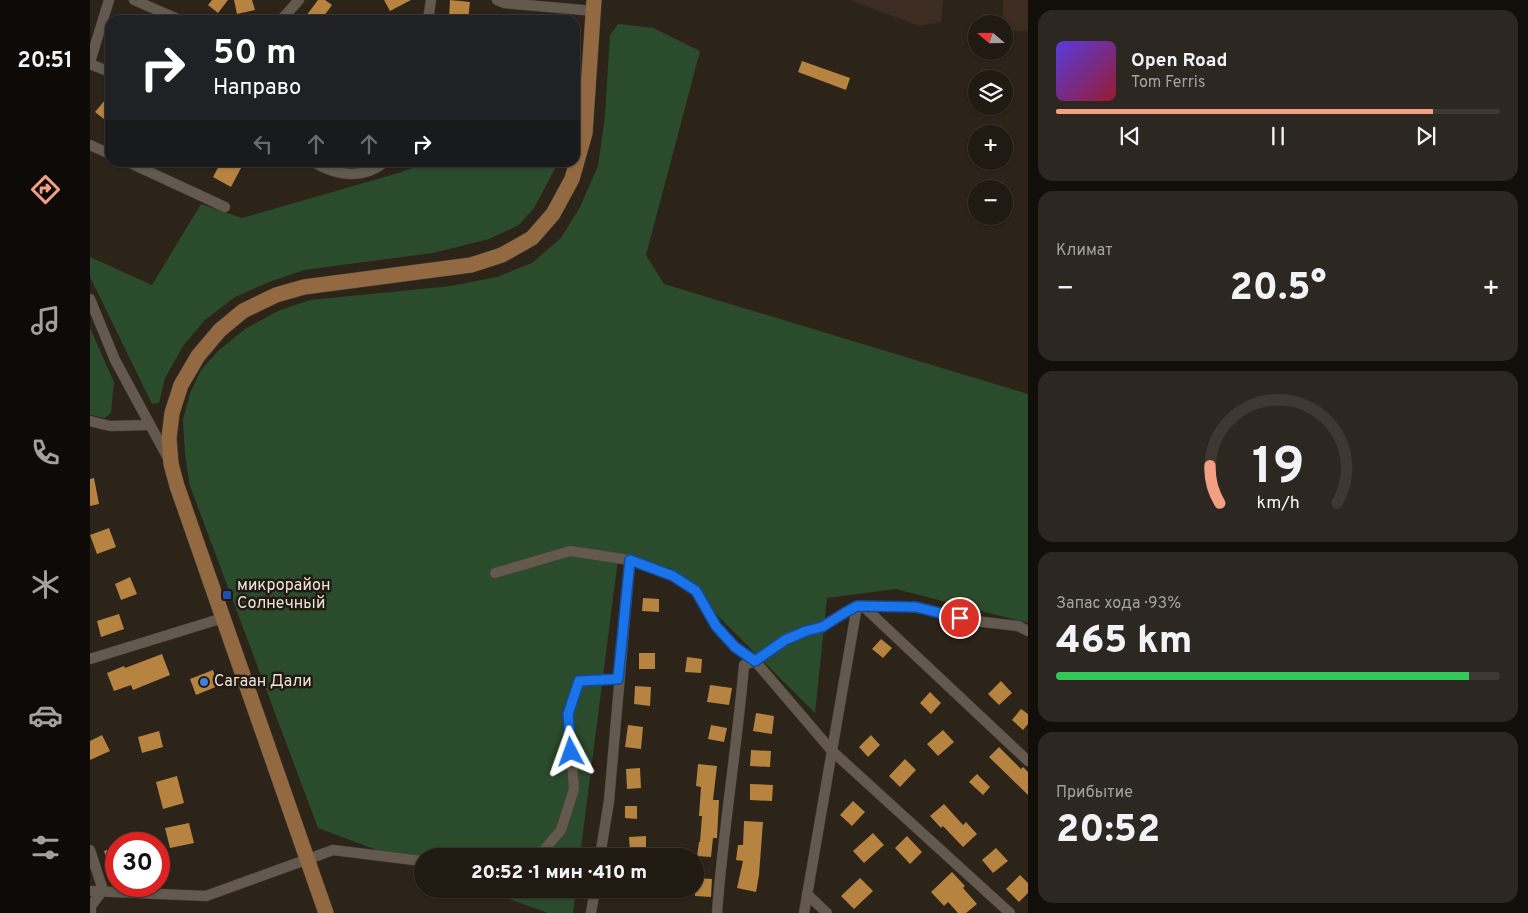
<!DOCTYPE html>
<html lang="ru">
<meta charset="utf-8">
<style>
:root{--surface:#211a13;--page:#2d2721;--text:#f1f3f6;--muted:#a2a1a0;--line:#3e3833;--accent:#f39f83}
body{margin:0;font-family:Overpass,sans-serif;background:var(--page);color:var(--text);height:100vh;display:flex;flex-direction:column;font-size:19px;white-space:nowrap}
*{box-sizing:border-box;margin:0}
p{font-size:16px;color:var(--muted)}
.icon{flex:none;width:28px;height:28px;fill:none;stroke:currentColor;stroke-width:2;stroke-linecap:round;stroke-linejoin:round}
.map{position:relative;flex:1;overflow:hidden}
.panel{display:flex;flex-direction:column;gap:10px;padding:10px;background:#120e0a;width:500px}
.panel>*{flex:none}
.top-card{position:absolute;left:15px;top:15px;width:475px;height:152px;border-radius:15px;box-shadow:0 1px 4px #0004,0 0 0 1px var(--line);background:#202124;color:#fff;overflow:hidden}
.needle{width:32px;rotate:290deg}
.fabs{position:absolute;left:878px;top:15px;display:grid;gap:10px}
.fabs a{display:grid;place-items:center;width:45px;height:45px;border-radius:50%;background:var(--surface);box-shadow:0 1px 4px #0004,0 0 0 1px var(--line);font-size:25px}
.speed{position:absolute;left:15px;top:832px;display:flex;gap:10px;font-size:25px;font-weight:700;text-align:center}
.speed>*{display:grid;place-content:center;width:65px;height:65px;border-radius:50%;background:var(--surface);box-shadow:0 1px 4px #0004,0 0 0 1px var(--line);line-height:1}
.speed .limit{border:8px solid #d22;background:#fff;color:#111}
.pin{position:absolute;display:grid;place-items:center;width:42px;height:42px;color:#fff;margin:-21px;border:2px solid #fff;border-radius:50%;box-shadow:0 1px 5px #0007}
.me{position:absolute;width:55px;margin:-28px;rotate:356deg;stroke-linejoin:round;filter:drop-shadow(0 0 4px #0008)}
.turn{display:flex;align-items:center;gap:18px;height:105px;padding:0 25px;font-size:22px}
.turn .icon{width:65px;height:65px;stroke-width:2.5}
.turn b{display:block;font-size:35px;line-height:42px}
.lanes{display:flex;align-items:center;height:48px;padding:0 25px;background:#0003;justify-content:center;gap:25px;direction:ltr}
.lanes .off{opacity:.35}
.big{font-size:38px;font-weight:800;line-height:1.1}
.panel .widget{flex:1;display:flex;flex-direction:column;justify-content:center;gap:8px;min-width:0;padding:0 18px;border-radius:15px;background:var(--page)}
.panel .dial{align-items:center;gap:0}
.dial svg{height:130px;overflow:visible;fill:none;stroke:var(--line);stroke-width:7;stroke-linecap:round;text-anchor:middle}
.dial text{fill:var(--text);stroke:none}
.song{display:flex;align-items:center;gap:15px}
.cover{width:60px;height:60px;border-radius:8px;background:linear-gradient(135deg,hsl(250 70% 55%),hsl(350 70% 35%))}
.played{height:5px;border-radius:2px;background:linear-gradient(90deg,var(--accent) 85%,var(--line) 85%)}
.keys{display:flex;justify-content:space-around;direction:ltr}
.heat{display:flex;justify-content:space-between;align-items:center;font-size:28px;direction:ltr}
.charge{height:8px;border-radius:4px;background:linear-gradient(90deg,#34c759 93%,var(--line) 0)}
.trip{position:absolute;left:324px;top:848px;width:290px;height:50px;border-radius:25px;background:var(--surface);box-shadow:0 1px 4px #0004,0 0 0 1px var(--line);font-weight:800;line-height:50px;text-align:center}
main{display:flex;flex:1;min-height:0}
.dock{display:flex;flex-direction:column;width:90px;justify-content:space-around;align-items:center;background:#0d0a08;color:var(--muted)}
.dock .icon{width:35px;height:35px}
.dock .selected{color:var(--accent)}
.dock b{font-size:22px;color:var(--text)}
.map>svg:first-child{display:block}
</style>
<main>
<nav class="dock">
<b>20:51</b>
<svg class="icon selected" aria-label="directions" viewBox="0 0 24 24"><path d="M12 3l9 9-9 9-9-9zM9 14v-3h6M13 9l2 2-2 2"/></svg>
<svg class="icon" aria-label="music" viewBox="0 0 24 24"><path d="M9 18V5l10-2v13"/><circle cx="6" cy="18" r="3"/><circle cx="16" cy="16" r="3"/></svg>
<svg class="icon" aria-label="phone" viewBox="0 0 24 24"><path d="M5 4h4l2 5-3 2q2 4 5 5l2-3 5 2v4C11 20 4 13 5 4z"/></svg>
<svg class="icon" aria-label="climate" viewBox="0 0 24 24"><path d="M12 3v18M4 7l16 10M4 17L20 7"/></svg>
<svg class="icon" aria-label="car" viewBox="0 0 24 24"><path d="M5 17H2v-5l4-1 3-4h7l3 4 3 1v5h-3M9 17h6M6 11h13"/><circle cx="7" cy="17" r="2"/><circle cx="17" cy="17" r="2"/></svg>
<svg class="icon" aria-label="filters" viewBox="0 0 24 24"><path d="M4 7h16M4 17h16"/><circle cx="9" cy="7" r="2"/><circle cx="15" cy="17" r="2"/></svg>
</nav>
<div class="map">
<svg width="938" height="913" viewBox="0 0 938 913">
<rect width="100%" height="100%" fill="#2c2319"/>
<!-- industrial -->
<g fill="#3c2c22">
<path d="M760 0H853L851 22 829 26Z"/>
<path d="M913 0H938V31L914 30V24H912Z"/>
</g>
<!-- green -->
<g fill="#2b4c2c">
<path d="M528 24 563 28 610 51 556 255 574 284 938 394V623L806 589 737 598 725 713 580 568 528 559 490 856H332V867L228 828 100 486 95 455 93 420 100 393 111 370 128 351 155 329 188 311 220 300 361 286 407 277 442 263 471 238 490 207 508 166 515 116 520 35Z"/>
<path d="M334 163H468L444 208 429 225 399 239 343 253 214 270 179 282 145 297 115 320 93 346 75 378 69 403 62 404 0 277V257L62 285 111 204 152 218 312 172Z"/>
<path d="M0 328 24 382 21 413 14 418 0 415Z"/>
<path d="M392 889H486L483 913H458Z"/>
</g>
<!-- building -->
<g fill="#b68341">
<path d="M122 0H138L128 13 118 5Z"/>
<path d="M144 0H162L165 10 147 14Z"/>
<path d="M228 0H235L242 5 231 20H213Z"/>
<path d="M294 0H321L300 11Z"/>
<path d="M360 0 380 2 378 20 359 18Z"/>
<path d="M712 61 760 78 756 90 708 72Z"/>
<path d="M15 100 20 104V124L5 112Z"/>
<path d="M131 162H140L151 168 141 187 123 177Z"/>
<path d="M4 478 9 504 0 506V479Z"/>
<path d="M19 528 26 547 7 554 0 535Z"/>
<path d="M40 577 47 594 31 600 25 584Z"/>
<path d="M553 598 569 599V612L552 611Z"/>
<path d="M29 614 34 629 11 637 7 621Z"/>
<path d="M791 639 802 648 793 658 782 649Z"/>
<rect x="549" y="653" width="16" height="16"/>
<path d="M72 654 80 675 43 690 41 685 24 691 17 673 34 666 35 668Z"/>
<path d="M597 657 612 659 611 673 595 672Z"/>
<path d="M123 670 128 686 106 695 100 679Z"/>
<path d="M911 681 922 693 909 705 898 694Z"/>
<path d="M620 685 642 688 639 705 617 702Z"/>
<path d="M545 686 561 687 560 706 544 704Z"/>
<path d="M840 692 851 703 841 714 830 703Z"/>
<path d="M931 709 938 714V724L933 730 922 720Z"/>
<path d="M666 713 684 716 682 734 663 731Z"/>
<path d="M538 725 553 727 551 749 535 747Z"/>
<path d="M621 725 637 728 634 742 618 739Z"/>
<path d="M853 730 864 742 848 756 837 744Z"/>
<path d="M69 731 73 747 52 753 48 737Z"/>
<path d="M12 735 20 751 0 760V741Z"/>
<path d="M781 735 790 745 778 757 769 747Z"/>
<path d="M909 747 931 769 933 767 938 772V795L899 757Z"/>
<path d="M661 750 681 751 680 767 660 766Z"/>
<path d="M815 759 826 770 810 787 799 776Z"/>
<path d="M608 764 627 766 623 800H629L627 838H623L621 857 607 856 609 842H610L612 816H609L611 787 606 786Z"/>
<path d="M550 768 551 788 537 789 536 769Z"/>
<path d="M887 774 900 787 893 795 879 782Z"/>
<path d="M87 776 94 803 73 809 66 782Z"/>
<path d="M660 784 683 785 682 801 660 800Z"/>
<path d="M763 801 775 812 762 826 750 815Z"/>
<path d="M854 804 873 825 876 822 887 834 873 847 853 826 851 828 840 816Z"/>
<path d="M535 806H547V819L535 818Z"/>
<path d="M654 821 673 822 669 875 666 892 647 888 653 861 646 860 648 845H653Z"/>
<path d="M99 823 104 843 80 848 75 828Z"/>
<path d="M783 833 794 845 774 863 763 851Z"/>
<path d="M556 836V851L540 852 539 837Z"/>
<path d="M817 836 832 852 820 864 805 848Z"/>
<path d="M26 847V881H25L14 851Z"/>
<path d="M906 848 918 861 903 873 892 860Z"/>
<path d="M862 872 875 886 873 888 887 904 876 913H868L858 902 854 906 841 892Z"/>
<path d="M930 875 938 883V893L929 902 916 889Z"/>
<path d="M605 878 622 879 621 897 605 896Z"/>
<path d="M770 878 783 891 764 909 751 896Z"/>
</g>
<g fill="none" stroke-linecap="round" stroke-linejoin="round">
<!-- street casing -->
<g stroke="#474038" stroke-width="11">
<g id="street">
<path d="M44 0 90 20"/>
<path d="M407 0 414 3 504 11"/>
<path d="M191 20 209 0"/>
<path d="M338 20 341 0"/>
<path d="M0 62 19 0"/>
<path d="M0 64 20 72"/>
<path d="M0 145 20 154"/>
<path d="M38 162 135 207"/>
<path d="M223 162C247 176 272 180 295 162"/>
<path d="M0 299 25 360 78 458"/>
<path d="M0 421 20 426 59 425"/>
<path d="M405 573 480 551 540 560 583 576 607 591 626 626 645 647 665 661 695 639 716 631 732 627 756 612 773 606 826 607 885 621 928 626 938 631"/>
<path d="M773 606 938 761"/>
<path d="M0 659 133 618"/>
<path d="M0 850 13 890 1 906V913"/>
<path d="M449 856 471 830 484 789 478 714 489 681 528 679"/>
<path d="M510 856 519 801 540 560"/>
<path d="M0 891 116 896 243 850 332 861"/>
<path d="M717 894 737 913"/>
<path d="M501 913 505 889"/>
<path d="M627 913C633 830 647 748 654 665L665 661 742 751 920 913"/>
<path d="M714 913 767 606"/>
</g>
</g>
<!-- primary casing -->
<g stroke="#474038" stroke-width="16">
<path id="primary" d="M236 913 87 486 81 464 79 438 82 413 91 385 108 356 130 330 153 311 186 295 214 287 381 265 412 255 442 238 463 214 482 179 495 133 504 0"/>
</g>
<!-- street -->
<use href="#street" stroke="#63594e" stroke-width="10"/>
<!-- primary -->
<use href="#primary" stroke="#926941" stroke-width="15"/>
</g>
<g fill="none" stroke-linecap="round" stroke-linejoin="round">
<!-- route casing -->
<g stroke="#114b97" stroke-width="12">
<path id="route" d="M481 752 478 714 489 681 528 679 540 560 583 576 606 591 626 626 645 647 665 661 695 640 716 631 732 627 756 612 767 606 826 607 870 618"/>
</g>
<!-- route -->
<use href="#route" stroke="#1a73e8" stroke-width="9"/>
</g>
<!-- markers -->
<rect fill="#1a4fb4" stroke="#221a10" stroke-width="2" x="132" y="590" width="10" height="10" rx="2.5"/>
<circle fill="#3f7fe0" stroke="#221a10" stroke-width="2" cx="114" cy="682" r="5"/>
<g text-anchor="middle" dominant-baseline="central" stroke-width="5" stroke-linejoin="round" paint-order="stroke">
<!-- poi labels -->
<g font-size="16" fill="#e8e2db" stroke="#221a10" text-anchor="start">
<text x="147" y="586">микрорайон<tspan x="147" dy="18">Солнечный</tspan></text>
<text x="124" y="682">Сагаан Дали</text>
</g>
</g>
</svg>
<div class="fabs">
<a><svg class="needle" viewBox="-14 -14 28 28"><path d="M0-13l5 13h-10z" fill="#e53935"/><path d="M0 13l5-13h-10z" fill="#a2a1a0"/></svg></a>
<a><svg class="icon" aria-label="layers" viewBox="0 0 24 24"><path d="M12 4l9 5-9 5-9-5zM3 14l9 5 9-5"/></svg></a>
<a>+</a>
<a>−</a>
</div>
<div class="speed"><div class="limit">30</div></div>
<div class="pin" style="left:870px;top:618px;background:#d93025"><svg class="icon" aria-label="arrive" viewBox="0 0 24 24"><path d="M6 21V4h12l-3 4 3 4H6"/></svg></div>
<svg class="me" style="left:481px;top:752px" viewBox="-20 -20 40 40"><path d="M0-17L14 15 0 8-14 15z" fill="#1a73e8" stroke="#fff" stroke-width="4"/></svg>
<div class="trip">20:52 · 1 мин · 410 m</div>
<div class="top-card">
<div class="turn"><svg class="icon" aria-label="right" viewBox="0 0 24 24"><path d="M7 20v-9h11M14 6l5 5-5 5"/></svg><div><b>50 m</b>Направо</div></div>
<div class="lanes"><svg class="icon off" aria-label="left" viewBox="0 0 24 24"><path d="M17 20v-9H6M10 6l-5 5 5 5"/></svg><svg class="icon off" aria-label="ahead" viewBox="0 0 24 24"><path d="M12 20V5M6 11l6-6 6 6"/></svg><svg class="icon off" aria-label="ahead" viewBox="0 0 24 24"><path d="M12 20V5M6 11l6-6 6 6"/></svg><svg class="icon" aria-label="right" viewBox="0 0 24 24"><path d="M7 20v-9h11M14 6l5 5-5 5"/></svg></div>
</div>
</div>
<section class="panel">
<div class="widget">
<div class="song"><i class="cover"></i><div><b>Open Road</b><p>Tom Ferris</p></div></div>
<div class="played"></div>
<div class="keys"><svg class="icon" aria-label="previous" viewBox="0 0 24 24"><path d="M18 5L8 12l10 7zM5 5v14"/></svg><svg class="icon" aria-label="pause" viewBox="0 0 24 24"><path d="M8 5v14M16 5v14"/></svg><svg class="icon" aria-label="next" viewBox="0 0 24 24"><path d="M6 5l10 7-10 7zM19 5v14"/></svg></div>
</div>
<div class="widget"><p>Климат</p>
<div class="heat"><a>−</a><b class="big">20.5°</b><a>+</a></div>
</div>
<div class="widget dial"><svg viewBox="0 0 100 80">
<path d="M14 69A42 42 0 1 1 86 69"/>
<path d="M14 69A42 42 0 0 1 8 46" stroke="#f39f83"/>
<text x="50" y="56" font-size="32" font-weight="700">19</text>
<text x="50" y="72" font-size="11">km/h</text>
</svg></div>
<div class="widget"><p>Запас хода · 93%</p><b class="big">465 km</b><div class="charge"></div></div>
<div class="widget"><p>Прибытие</p><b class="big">20:52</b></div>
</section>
</main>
